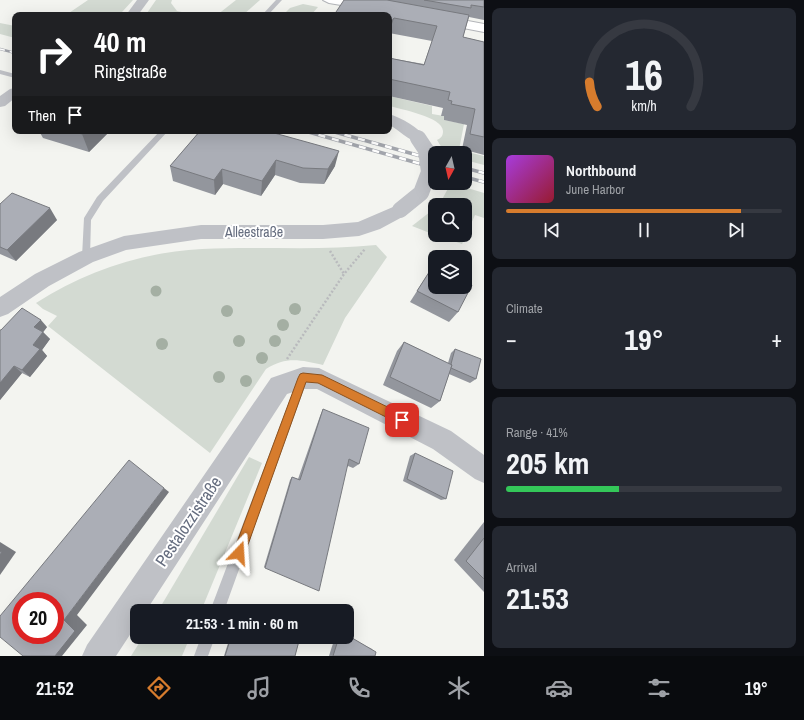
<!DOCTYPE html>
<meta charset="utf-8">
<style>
:root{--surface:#171b24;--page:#242831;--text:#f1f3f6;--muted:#9ea1a6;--line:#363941;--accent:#d77c2d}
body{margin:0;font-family:"Archivo Narrow",sans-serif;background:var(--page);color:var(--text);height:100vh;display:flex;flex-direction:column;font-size:15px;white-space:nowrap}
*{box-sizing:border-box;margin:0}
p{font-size:13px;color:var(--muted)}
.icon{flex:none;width:22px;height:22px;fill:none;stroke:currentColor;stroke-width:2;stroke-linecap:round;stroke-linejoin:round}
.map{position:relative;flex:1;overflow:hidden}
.panel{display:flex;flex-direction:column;gap:8px;padding:8px;background:#0d0f14;width:320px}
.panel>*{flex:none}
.hud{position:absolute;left:12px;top:12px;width:380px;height:122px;border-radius:8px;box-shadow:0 4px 16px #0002;background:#202124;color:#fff;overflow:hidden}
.needle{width:26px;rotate:188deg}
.fabs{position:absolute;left:428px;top:146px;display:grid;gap:8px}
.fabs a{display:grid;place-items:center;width:44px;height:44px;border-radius:8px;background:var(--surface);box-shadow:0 4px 16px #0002;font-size:20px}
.speed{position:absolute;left:12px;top:592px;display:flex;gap:8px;font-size:20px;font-weight:700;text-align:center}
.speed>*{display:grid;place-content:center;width:52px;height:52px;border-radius:50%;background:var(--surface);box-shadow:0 4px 16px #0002;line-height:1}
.speed .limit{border:6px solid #d22;background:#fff;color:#111}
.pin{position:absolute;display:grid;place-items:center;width:34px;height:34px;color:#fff;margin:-17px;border-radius:8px;box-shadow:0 2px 6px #0006}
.me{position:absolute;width:44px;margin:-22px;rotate:20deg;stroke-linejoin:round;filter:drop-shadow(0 0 3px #0008)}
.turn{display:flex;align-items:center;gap:14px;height:84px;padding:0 16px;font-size:18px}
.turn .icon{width:52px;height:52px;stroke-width:2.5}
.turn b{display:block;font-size:28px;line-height:34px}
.then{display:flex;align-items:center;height:38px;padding:0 16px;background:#0003;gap:8px;font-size:15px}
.big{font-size:30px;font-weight:700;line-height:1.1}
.panel .tile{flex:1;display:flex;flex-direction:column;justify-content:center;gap:6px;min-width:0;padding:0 14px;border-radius:8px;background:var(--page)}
.panel .dial{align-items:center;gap:0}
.dial svg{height:104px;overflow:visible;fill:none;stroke:var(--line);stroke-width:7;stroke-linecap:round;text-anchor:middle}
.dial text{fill:var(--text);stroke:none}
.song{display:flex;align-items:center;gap:12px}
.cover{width:48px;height:48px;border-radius:6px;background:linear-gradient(135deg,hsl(280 70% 55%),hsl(350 70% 35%))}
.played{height:4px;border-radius:2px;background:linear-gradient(90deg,var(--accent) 85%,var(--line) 85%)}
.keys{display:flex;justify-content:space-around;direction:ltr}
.heat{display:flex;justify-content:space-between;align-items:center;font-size:22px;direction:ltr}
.charge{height:6px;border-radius:3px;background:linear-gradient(90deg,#34c759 41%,var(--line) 0)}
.trip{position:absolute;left:130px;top:604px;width:224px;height:40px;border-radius:8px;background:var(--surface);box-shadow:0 4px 16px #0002;font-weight:700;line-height:40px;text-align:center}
.tab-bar{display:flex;height:64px;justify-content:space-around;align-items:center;background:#090b0e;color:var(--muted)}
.tab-bar .icon{width:28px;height:28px}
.tab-bar .current{color:var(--accent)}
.tab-bar b{font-size:18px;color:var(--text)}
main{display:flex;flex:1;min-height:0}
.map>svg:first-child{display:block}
</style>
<main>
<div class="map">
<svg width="484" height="656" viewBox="0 0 484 656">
<rect width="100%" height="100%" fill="#f3f4f0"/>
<!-- green -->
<g fill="#d3dad2">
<path d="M88 0H133L122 12V15H66Z"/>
<path d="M156 0H172L171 3 177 11 196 15H153L147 13Z"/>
<path d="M236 0H260L243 15H217Z"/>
<path d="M303 4 318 7 311 15H283L290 8Z"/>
<path d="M0 23 15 26V38L0 34Z"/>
<path d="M389 96 432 106V114L444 116V120L464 124 459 150 484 156V165L465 160V153H445L437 140C441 138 443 136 443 131 443 117 400 109 389 106Z"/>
<path d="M451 183 484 193V218L475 215 462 244 436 235H465V205H439Z"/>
<path d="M435 208V235L412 226Z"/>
<path d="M376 245 387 257 345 318 323 365C301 360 286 356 266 369L210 453 48 326 57 316 43 309 36 303C86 271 142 252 202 249 260 246 318 251 376 245Z"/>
<path d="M249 457 262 463 201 611H158Z"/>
<path d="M143 637H190L182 656H131Z"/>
</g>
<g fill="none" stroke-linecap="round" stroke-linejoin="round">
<!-- primary casing -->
<g stroke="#b3b5b9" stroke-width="2">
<g id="primary">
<path d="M323 0H349L375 5 377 7 375 9 371 10 329 3Z"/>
<path d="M436 15 484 24V32L432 22 430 19 432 16Z"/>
</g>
</g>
<!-- path -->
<g stroke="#b9babd" stroke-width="2.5" stroke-dasharray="2 2" stroke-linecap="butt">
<path d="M330 251 344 274"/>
<path d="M287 359 344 274 365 249"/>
</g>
<!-- service -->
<g fill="#bfc1c6" fill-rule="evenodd">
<path d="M276 0H282L268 15H262Z"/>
<path d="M0 70 15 74V78L0 74Z"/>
<path d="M160 131H168L103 201 91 220 90 257 86 260 83 259 82 257 84 218 97 197Z"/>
<path d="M303 373 307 374 308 378 224 611H210L298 378 299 374Z"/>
<path d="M201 637H215L208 656H194Z"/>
</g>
<!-- minor -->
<g fill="#bfc1c6" fill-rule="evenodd">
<path d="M15 88V98L5 106 0 107V96L10 89Z"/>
<path d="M303 367 319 368 327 372 451 431 484 455V483L475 479 433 449 317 389H303L287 394 146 611H137V624L116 656H82L87 645 271 378Z"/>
</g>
<!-- tertiary -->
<g fill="#bfc1c6" fill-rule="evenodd">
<path d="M137 0H149L138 15H126Z"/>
<path d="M389 114C402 118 418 127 426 138L424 141C410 145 401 130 389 125Z"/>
<path d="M400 204 406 205 409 210 406 215 380 229 359 236 323 239H201L126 250 93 262 49 286 8 314 0 317V297L35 274 79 252 124 236 201 225H323L358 222Z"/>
</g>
<!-- primary -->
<use href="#primary" fill="#fff" fill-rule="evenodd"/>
<!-- rail-far1 casing -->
<g stroke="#a2a5ac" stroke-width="2.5">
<path id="rail-far1" d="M0 49 15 53"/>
</g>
<!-- rail casing -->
<g stroke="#a2a5ac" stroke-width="3.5">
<g id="rail">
<path d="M305 131 435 168"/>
<path d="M331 131 435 160"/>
<path d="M465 168 484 173"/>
<path d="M465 177 484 182"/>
</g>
</g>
<!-- rail-far1 -->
<use href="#rail-far1" stroke="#fff" stroke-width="1.5" stroke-dasharray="5" stroke-linecap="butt"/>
<!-- rail -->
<use href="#rail" stroke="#fff" stroke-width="2.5" stroke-dasharray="7" stroke-linecap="butt"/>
<!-- tertiary-bridge -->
<path stroke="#bfc1c6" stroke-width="16" d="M400 210 421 193 429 172 426 150 418 138"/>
</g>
<!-- trees -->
<g fill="#a4afa3">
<circle cx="156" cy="291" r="5.5"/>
<circle cx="295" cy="309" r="6"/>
<circle cx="227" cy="311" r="6"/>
<circle cx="283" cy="325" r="6"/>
<circle cx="239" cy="341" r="6"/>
<circle cx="275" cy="341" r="6"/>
<circle cx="162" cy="344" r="6"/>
<circle cx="262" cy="358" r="6"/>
<circle cx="219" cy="377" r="6"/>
<circle cx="246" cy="381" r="6"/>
</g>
<!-- wall -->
<g fill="#93969d">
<path d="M344 0H484V20L469 17 463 37 484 42V155L462 149 467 125 444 120V116H441L443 108 389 96V58L424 64 432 41 389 33V15Z"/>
<path d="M39 131H110L89 152 43 138Z"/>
<path d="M200 131 335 166 324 184 300 183 275 175 261 196 223 184 215 195 173 181 170 166Z"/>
<path d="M0 204 57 220 16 261 0 254Z"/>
<path d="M433 266 458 312 449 322 410 302Z"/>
<path d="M47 327 43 332 50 339 42 350 47 356 30 377 22 373 0 400V330H1Z"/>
<path d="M404 342 448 363 451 353 455 349 476 379 470 383 449 374 440 401 431 408 383 385 397 351Z"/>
<path d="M323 409 359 464 353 468 348 466 265 568 264 567 290 480 292 477 298 479 320 416Z"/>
<path d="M415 453 446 499 441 500 403 481 410 456Z"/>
<path d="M484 522V592L454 560Z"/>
<path d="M230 637H300L295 656H224Z"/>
<path d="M335 637H347L372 649 375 656H329Z"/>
</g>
<!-- shaded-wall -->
<g fill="#787a7f">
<path d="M394 18 389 33V24Z"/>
<path d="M85 131H110L89 152 82 134Z"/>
<path d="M339 151 335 166 324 184 328 169Z"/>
<path d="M276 160 275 175 261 196 262 181Z"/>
<path d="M222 169 223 184 215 195 214 180Z"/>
<path d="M50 208 57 220 16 261 7 250Z"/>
<path d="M41 320 47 327 41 335 34 327Z"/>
<path d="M43 332 50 339 42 350 47 356 30 377 22 370 33 345Z"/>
<path d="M14 366 22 373 0 400V383Z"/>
<path d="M164 488 169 492 77 615 87 625 62 656H55L64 620Z"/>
<path d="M0 542 16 552 0 575Z"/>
<path d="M240 604 255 611H248L240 607Z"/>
</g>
<!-- building -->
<g fill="#abaeb6" stroke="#787a7f" fill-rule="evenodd">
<path d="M344 0H387L469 15 463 37 484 42V137L470 134 475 109 451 104 452 101 448 100 450 92 389 79V58L424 65 437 26 394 18 389 24V15H334Z"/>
<path d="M424 0H484V7L471 5V8Z"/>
<path d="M318 13 326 15H317Z"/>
<path d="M70 131H85L82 134Z"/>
<path d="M200 131H267L339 151 328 169 303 168 276 160 262 181 222 169 214 180 170 166Z"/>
<path d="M12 193 50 208 7 250 0 247V204Z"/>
<path d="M433 266 435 267V287H465V282L472 285 458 312 417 291Z"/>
<path d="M22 308 41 320 34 327 43 332 33 345 40 349 22 370 14 366 0 383V330H1Z"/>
<path d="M404 342 452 365 440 401 390 377Z"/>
<path d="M455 349 481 359 476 379 451 368 452 365 451 364Z"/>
<path d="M323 409 369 428 359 464 349 459 319 591 265 568 292 477 300 480Z"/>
<path d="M415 453 453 471 446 499 407 479Z"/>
<path d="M129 460 164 488 64 620 75 631 55 656H23L0 637V616ZM21 601H55V635H21Z"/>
<path d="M484 538V579L466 561Z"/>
<path d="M0 551 2 552 0 555Z"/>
<path d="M240 607 248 611H239Z"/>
<path d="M347 635 376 652 375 656H333L339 637H347Z"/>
<path d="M231 637H300L295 656H225Z"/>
</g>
<!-- route -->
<path fill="#d77c2d" stroke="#8c511d" d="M303 373 322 375 406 416 407 420 406 424 402 425 318 383 306 382 245 553 243 557 239 559 235 557 233 553 298 378 300 374Z"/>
<g text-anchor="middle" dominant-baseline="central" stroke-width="4" stroke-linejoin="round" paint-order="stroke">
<!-- street labels -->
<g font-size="14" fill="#656d7f" stroke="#fff">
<text x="254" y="232">Alleestraße</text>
</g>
<!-- near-street labels -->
<g font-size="17" fill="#656d7f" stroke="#fff">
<text transform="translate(188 521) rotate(-56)">Pestalozzistraße</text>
</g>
</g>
</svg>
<div class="fabs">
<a><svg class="needle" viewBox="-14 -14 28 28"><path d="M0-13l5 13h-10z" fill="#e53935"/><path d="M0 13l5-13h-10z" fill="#9ea1a6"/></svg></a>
<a><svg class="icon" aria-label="search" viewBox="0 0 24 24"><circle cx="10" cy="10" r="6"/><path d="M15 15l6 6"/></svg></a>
<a><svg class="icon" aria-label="layers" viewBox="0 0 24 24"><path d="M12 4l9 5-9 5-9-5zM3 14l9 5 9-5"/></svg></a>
</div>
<div class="speed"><div class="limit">20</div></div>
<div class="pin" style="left:402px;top:420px;background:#d93025"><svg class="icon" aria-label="arrive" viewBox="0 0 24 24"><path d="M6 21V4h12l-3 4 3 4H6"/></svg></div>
<svg class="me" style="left:239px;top:553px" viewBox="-20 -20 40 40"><path d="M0-17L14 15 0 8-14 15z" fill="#d77c2d" stroke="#fff" stroke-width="4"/></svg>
<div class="trip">21:53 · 1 min · 60 m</div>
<div class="hud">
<div class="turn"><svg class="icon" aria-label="right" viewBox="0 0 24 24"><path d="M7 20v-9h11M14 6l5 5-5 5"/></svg><div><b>40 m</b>Ringstraße</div></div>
<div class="then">Then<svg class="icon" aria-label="arrive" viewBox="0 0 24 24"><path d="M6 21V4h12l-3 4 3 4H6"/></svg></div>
</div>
</div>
<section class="panel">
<div class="tile dial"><svg viewBox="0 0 100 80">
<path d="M14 69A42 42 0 1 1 86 69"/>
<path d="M14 69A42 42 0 0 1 8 50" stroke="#d77c2d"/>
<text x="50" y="56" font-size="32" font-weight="700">16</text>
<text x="50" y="72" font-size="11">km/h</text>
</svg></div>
<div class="tile">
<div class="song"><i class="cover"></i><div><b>Northbound</b><p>June Harbor</p></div></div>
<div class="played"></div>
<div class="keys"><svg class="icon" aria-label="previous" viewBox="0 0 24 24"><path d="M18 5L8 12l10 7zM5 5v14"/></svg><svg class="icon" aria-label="pause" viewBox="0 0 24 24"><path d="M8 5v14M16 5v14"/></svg><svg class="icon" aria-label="next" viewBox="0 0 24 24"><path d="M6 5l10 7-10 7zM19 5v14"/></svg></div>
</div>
<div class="tile"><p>Climate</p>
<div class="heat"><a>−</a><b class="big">19°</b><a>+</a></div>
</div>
<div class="tile"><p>Range · 41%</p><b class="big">205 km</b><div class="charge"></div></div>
<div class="tile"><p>Arrival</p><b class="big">21:53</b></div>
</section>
</main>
<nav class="tab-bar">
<b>21:52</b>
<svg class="icon current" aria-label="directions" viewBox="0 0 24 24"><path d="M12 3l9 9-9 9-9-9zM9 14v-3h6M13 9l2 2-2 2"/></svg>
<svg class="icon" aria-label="music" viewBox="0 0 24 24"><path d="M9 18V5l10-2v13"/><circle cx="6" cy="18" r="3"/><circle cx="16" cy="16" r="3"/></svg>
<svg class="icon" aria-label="phone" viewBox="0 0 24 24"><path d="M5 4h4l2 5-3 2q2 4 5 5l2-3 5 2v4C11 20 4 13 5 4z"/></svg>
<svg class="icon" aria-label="climate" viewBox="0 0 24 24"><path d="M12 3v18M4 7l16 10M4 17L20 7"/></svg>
<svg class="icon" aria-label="car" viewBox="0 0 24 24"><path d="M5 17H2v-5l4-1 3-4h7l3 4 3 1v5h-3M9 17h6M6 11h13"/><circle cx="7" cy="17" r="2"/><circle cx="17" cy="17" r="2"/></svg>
<svg class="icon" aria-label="filters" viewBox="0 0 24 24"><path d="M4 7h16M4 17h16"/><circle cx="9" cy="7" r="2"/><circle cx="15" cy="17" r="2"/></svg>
<b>19°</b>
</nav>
